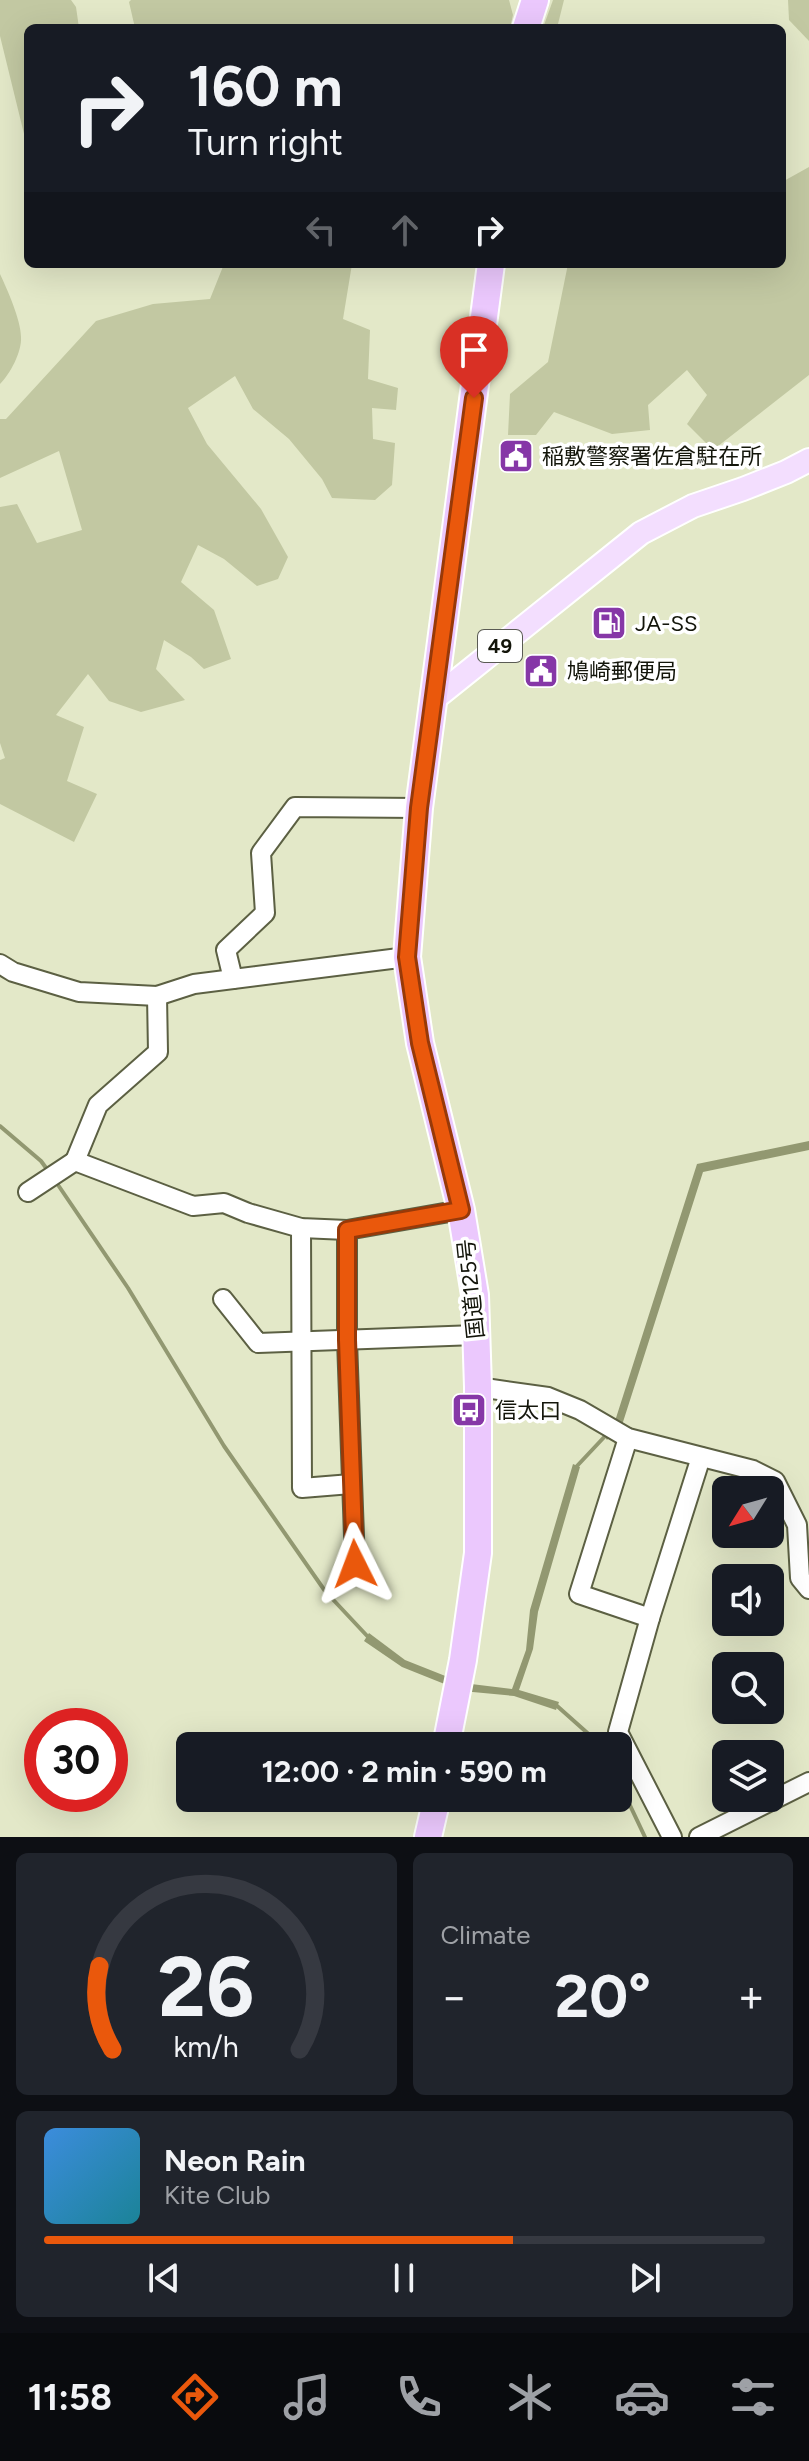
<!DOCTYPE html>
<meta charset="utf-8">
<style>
:root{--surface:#171b24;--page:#20242c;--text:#f1f3f6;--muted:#9ea1a6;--line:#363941;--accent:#ea580c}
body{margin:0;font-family:Figtree,"Noto Sans JP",sans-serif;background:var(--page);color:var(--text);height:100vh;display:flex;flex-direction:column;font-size:30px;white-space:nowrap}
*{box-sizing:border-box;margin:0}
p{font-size:26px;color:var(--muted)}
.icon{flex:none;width:44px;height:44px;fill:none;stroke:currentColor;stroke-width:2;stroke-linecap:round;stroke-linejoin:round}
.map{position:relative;height:1837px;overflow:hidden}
.side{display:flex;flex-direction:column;gap:16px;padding:16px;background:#0d0f14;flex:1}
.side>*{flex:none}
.hud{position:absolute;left:24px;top:24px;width:762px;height:244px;border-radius:12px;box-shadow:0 8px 32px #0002;background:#171b24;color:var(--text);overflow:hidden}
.needle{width:52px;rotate:233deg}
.fabs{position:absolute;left:712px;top:1476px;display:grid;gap:16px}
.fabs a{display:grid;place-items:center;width:72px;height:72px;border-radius:12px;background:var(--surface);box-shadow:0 8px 32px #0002;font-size:40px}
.speed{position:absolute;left:24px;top:1708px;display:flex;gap:16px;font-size:40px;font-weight:700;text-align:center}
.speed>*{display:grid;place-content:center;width:104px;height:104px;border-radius:50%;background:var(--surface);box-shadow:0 8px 32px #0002;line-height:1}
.speed .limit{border:12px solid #d22;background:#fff;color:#111}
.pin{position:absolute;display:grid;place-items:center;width:68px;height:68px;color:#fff;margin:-82px -34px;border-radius:50% 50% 50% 0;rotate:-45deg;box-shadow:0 0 8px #0007}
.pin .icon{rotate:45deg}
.me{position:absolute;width:88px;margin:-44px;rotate:357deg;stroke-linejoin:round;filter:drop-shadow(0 0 6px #0008)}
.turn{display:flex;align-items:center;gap:28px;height:168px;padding:0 32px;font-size:36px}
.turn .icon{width:104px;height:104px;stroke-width:2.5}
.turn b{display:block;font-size:56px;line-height:68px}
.lanes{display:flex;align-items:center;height:76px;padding:0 32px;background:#0003;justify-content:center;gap:40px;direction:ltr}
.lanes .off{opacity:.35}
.big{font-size:60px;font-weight:700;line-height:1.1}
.side .tile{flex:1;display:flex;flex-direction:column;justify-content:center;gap:12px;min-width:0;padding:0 28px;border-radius:12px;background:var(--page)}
.side .dial{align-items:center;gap:0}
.dial svg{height:208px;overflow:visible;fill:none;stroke:var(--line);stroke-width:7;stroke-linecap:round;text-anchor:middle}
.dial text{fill:var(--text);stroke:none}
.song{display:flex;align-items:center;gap:24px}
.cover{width:96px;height:96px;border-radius:12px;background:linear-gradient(135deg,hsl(210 70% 55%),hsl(190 70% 35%))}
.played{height:8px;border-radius:4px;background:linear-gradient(90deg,var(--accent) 65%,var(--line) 65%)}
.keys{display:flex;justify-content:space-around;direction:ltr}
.heat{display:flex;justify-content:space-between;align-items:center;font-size:44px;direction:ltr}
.side .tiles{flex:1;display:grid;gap:16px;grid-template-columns:1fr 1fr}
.tile:last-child{grid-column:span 2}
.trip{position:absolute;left:176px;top:1732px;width:456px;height:80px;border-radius:12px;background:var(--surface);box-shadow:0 8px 32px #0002;font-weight:700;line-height:80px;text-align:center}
.tab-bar{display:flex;height:128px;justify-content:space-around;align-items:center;background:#090b0e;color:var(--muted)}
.tab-bar .icon{width:56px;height:56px}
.tab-bar .selected{color:var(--accent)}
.tab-bar b{font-size:36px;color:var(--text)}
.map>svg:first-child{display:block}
</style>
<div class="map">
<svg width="809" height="1837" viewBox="0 0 809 1837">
<rect width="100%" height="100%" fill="#e3e8c8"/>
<!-- green -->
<g fill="#c2c8a2">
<path d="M0 0H71L76 7 79 28H28V160L25 138 0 36Z"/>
<path d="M131 0H509L513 15 510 28H135L129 2Z"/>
<path d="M553 0H564L557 28H543Z"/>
<path d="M788 0H809V41L789 20Z"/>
<path d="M809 167V375L713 450 687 424 707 395 687 370 648 405 650 430 612 434 554 412 536 435H508L510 394 548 362 568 264H782V182Z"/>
<path d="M224 264H352L343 319 370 330 368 379 398 388 396 410 372 408 373 439 395 443 392 485 375 500 332 498 322 479 289 439 253 409 235 376 188 408 207 444 261 509 288 557 278 579 257 586 224 559 198 545 181 582 214 610 231 659 204 669 191 657 164 640 156 669 185 700 141 712 109 701 88 674 56 715 84 727 67 781 97 794 74 842 0 804V760L5 758 0 743V507L17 504 37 543 82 530 59 451 0 478V419H6L96 321 153 304 210 299Z"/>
<path d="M0 274C7 289 21 320 21 337 22 352 10 374 0 384Z"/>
</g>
<!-- water -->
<g fill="#929871">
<path d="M809 1141V1150L703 1172 623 1422 607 1440 602 1433 616 1418 697 1164Z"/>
<path d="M573 1464 580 1467 538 1612 533 1649 519 1690 559 1702 556 1710 514 1696 462 1691 402 1667 364 1641 369 1633 405 1660 463 1683 512 1689 526 1650 530 1610Z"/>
</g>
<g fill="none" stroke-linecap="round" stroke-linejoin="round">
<!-- stream -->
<g stroke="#929871" stroke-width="4">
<path d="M0 1126 41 1161 49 1172"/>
<path d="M54 1179 128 1288 224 1446 325 1591 370 1639"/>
<path d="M575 1471 577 1466 608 1433"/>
<path d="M556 1705 602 1746"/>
<path d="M618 1780 645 1837"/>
</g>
<!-- minor casing -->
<g stroke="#5c6043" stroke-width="22">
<g id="minor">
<path d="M0 964 13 972 79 992 157 996 194 984 407 957"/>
<path d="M233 979 226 950 265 913 261 853 295 807 419 808"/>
<path d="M75 1161 98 1105 158 1052 157 996"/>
<path d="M28 1192 75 1161 193 1206 224 1203 248 1213 301 1228 347 1230 461 1210"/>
<path d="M301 1228 302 1488 351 1484"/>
<path d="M347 1230V1340L355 1564"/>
<path d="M223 1299 258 1343 476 1335"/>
<path d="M478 1387 548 1397 580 1410 628 1438 753 1470 775 1481 797 1525 800 1578 809 1589"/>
<path d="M628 1438 579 1594 650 1618"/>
<path d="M672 1837 618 1732 650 1618 701 1457"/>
<path d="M699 1837 809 1782"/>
</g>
</g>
<!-- major casing -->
<g stroke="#fff" stroke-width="26">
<path id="major" d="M434 699 641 533 693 506 743 489 786 472 809 460"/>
</g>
<!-- highway casing -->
<g stroke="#fff" stroke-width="30">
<g id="highway">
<path d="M526 28 535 0"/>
<path d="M446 1746 463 1660 478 1553V1387L475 1295 461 1210 420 1043 407 957 419 808 491 264"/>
<path d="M428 1837 437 1798"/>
</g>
</g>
<!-- minor -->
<use href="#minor" stroke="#fff" stroke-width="18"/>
<!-- major -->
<use href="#major" stroke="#f3defe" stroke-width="22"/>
<!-- highway -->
<use href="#highway" stroke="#ebc8fd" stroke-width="26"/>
</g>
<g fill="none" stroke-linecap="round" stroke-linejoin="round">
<!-- route casing -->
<g stroke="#983908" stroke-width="20">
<path id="route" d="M355 1564 347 1340V1230L461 1210 420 1043 407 957 419 808 474 398"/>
</g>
<!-- route -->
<use href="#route" stroke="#ea580c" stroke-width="14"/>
</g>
<!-- icons -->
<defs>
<g id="civic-square" transform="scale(1.8)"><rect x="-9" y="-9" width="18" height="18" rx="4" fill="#8637a7" stroke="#fff"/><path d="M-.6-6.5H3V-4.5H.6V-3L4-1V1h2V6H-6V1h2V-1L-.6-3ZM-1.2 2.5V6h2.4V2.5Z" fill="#fff"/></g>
<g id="fuel-square" transform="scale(1.8)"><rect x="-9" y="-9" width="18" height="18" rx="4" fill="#8637a7" stroke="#fff"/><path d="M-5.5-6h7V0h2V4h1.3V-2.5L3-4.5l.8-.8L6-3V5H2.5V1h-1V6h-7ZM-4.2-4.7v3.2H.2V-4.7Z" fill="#fff"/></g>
<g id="bus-square" transform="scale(1.8)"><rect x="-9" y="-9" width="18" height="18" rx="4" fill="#8637a7" stroke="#fff"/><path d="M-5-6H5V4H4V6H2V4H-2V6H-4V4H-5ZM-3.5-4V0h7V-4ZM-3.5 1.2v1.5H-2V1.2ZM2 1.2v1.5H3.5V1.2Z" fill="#fff"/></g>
</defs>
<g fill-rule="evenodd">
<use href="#civic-square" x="516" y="456"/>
<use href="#fuel-square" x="609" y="623"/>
<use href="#civic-square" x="541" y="671"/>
<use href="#bus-square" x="469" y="1410"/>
</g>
<g text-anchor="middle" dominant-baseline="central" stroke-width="7" stroke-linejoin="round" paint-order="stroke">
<!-- shield labels -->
<rect fill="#fff" stroke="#5a5b54" stroke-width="2" x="478" y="630" width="44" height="32" rx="6"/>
<g font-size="20" font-weight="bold" fill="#13150a">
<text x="500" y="646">49</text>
</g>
<!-- poi labels -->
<g font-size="22" fill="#13150a" stroke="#fff" text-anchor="start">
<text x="542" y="456">稲敷警察署佐倉駐在所</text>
<text x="635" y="623">JA-SS</text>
<text x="567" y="671">鳩崎郵便局</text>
<text x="495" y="1410">信太口</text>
</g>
<!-- street labels -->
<g font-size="22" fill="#13150a" stroke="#fff">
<text transform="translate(471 1289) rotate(-96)">国道125号</text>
</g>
</g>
</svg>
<div class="fabs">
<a><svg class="needle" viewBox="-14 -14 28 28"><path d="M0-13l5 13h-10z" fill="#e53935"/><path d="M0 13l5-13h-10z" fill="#9ea1a6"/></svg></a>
<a><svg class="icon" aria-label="sound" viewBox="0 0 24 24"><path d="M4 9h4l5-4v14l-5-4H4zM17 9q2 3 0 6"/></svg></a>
<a><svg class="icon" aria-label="search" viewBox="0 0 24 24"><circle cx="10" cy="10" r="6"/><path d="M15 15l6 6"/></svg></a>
<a><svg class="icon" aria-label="layers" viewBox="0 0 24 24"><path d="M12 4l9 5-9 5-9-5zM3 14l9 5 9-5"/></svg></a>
</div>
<div class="speed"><div class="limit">30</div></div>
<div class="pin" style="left:474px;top:398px;background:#d93025"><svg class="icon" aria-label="arrive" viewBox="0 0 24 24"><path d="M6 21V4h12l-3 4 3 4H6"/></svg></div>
<svg class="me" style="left:355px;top:1564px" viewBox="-20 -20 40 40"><path d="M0-17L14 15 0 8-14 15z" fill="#ea580c" stroke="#fff" stroke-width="4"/></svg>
<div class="trip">12:00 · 2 min · 590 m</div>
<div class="hud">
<div class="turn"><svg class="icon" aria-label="right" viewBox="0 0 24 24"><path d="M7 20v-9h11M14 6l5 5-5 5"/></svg><div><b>160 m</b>Turn right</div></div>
<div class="lanes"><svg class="icon off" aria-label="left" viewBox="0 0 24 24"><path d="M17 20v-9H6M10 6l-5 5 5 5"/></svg><svg class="icon off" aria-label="ahead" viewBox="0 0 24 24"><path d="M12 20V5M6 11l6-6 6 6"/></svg><svg class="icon" aria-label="right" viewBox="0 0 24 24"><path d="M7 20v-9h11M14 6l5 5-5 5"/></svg></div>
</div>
</div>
<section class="side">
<div class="tiles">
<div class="tile dial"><svg viewBox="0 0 100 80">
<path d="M14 69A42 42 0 1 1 86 69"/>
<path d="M14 69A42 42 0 0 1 9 37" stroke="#ea580c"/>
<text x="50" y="56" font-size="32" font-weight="700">26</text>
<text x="50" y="72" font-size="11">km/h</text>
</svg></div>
<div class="tile"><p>Climate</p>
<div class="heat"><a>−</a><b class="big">20°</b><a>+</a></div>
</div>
<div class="tile">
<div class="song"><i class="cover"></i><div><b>Neon Rain</b><p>Kite Club</p></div></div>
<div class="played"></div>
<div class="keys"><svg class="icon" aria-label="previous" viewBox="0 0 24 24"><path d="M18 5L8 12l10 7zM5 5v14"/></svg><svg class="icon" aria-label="pause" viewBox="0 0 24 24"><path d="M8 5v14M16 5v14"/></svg><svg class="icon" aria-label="next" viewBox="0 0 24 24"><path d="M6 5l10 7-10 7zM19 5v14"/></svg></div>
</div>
</div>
</section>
<nav class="tab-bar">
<b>11:58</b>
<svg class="icon selected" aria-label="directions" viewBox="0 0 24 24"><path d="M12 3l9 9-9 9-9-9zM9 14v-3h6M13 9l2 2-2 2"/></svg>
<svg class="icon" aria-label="music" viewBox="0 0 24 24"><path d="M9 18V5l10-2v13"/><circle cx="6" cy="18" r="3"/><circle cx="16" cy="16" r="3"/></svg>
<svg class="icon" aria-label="phone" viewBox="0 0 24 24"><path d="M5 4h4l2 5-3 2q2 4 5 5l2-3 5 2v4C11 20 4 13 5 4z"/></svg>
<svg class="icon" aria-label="climate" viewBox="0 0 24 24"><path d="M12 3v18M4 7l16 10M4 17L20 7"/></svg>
<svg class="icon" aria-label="car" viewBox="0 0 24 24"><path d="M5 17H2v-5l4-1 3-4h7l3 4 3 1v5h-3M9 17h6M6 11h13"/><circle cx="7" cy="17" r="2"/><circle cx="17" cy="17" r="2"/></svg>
<svg class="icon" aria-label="filters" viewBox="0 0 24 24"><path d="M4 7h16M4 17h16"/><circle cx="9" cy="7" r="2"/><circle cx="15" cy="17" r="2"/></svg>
</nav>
